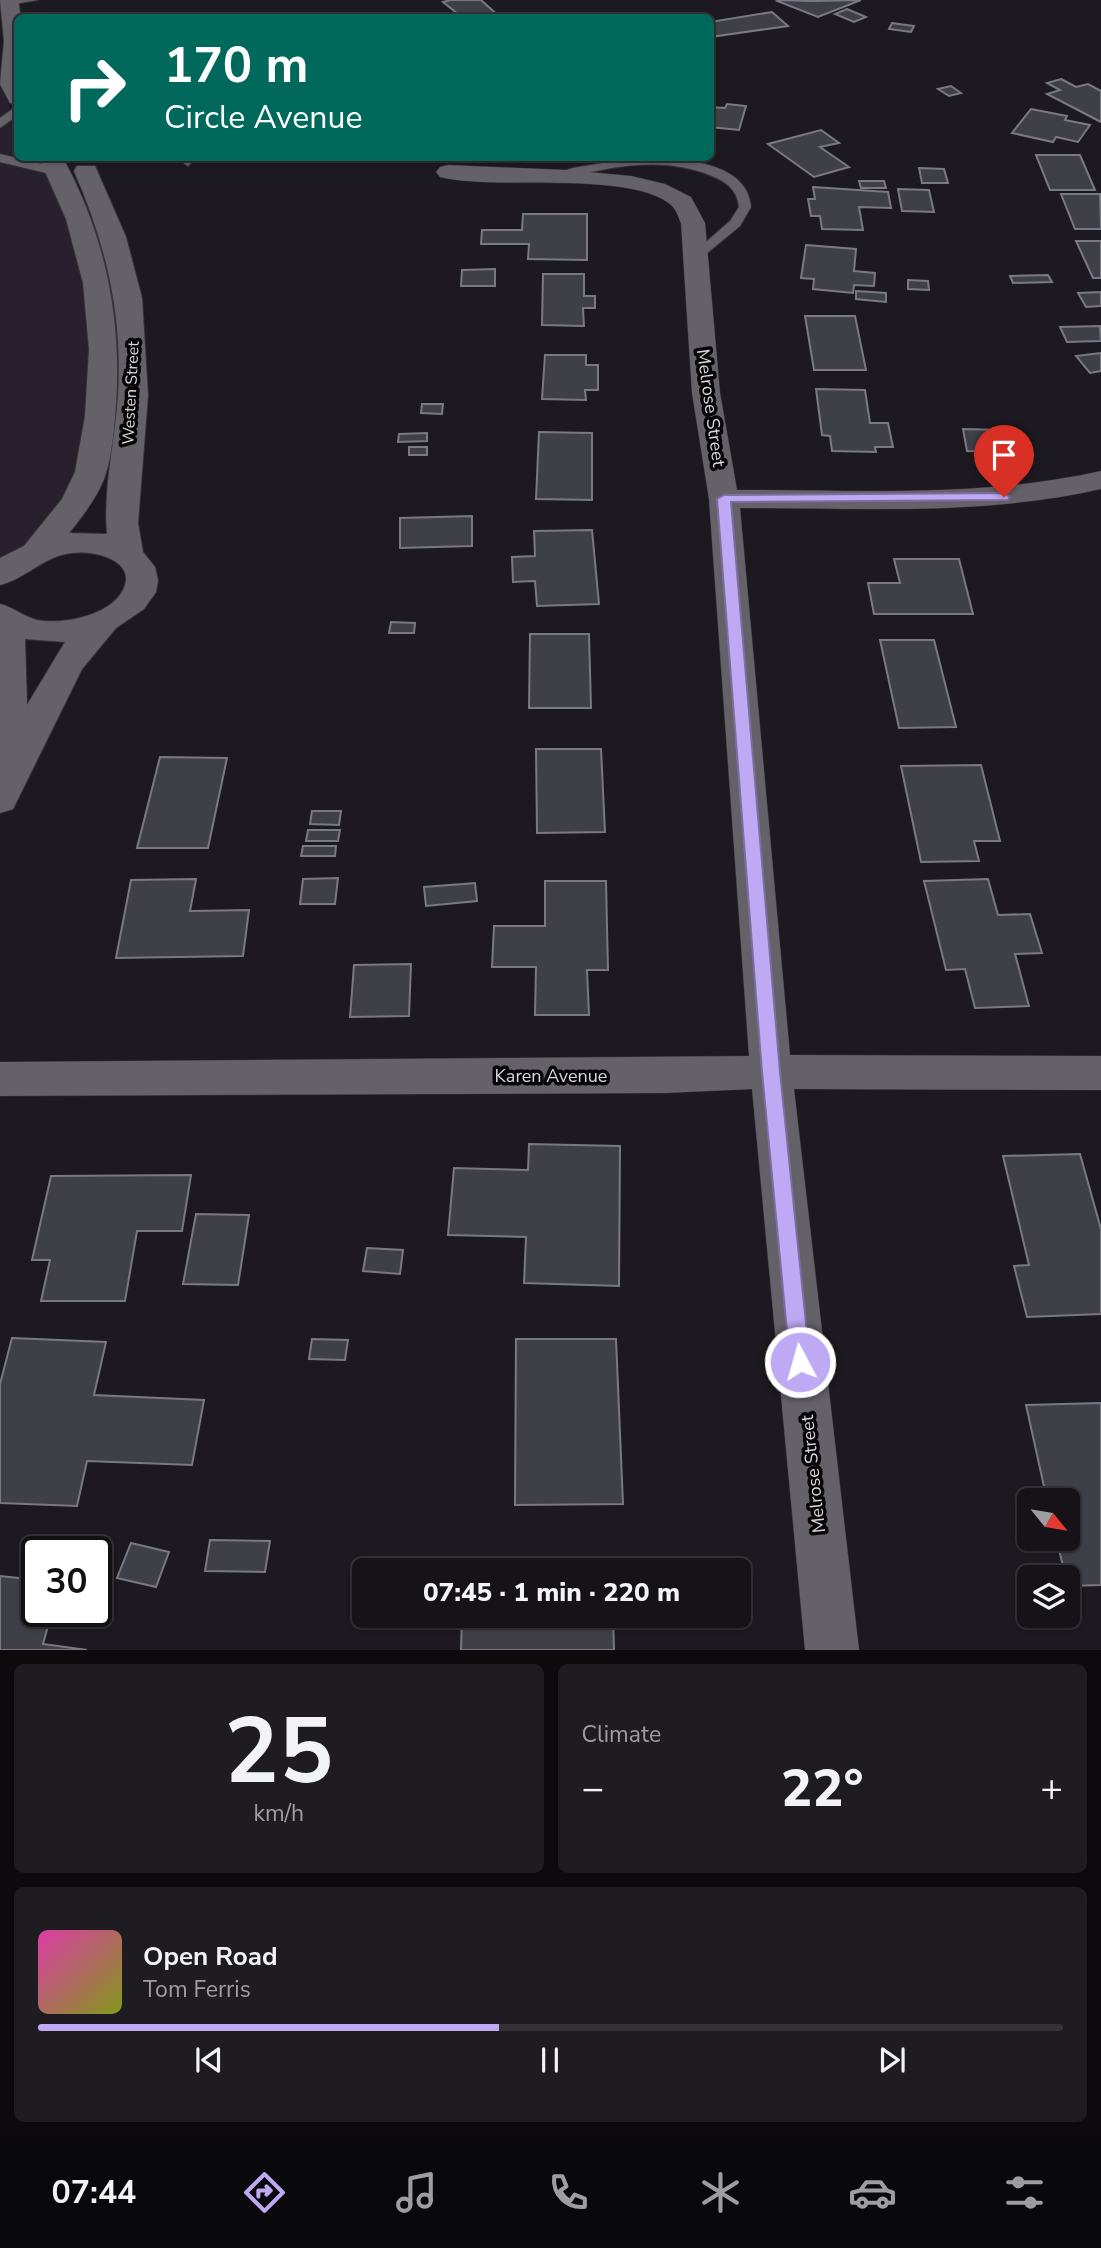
<!DOCTYPE html>
<meta charset="utf-8">
<style>
:root{--surface:#161318;--page:#1f1c21;--text:#f1f3f6;--muted:#9e9ea2;--line:#353237;--accent:#bea9f4}
body{margin:0;font-family:"Nunito Sans",sans-serif;background:var(--page);color:var(--text);height:100vh;display:flex;flex-direction:column;font-size:26px;white-space:nowrap}
*{box-sizing:border-box;margin:0}
p{font-size:23px;color:var(--muted)}
.icon{flex:none;width:38px;height:38px;fill:none;stroke:currentColor;stroke-width:2;stroke-linecap:round;stroke-linejoin:round}
.map{position:relative;height:1650px;overflow:hidden}
.details{display:flex;flex-direction:column;gap:14px;padding:14px;background:#0c0a0d;flex:1}
.details>*{flex:none}
.banner{position:absolute;left:14px;top:14px;width:700px;height:147px;border-radius:10px;box-shadow:0 2px 5px #0004,0 0 0 2px var(--line);background:#00695c;color:#fff;overflow:hidden}
.needle{width:46px;rotate:120deg}
.controls{position:absolute;left:1017px;top:1488px;display:grid;gap:14px}
.controls a{display:grid;place-items:center;width:63px;height:63px;border-radius:10px;background:var(--surface);box-shadow:0 2px 5px #0004,0 0 0 2px var(--line);font-size:35px}
.speed{position:absolute;left:21px;top:1536px;display:flex;gap:14px;font-size:35px;font-weight:700;text-align:center}
.speed>*{display:grid;place-content:center;width:91px;height:91px;border-radius:50%;background:var(--surface);box-shadow:0 2px 5px #0004,0 0 0 2px var(--line);line-height:1}
.speed .limit{border:4px solid #111;border-radius:10px;background:#fff;color:#111}
.pin{position:absolute;display:grid;place-items:center;width:60px;height:60px;color:#fff;margin:-72px -30px;border-radius:50% 50% 50% 0;rotate:-45deg;box-shadow:0 0 7px #0007}
.pin .icon{rotate:45deg}
.me{position:absolute;width:77px;margin:-38px;rotate:354deg;stroke-linejoin:round;filter:drop-shadow(0 0 5px #0008)}
.turn{display:flex;align-items:center;gap:24px;height:147px;padding:0 35px;font-size:32px}
.turn .icon{width:91px;height:91px;stroke-width:2.5}
.turn b{display:block;font-size:49px;line-height:60px}
.big{font-size:52px;font-weight:800;line-height:1.1}
.details .tile{flex:1;display:flex;flex-direction:column;justify-content:center;gap:10px;min-width:0;padding:0 24px;border-radius:10px;background:var(--page)}
.details .dial{align-items:center;gap:0}
.dial b{font-size:91px;line-height:1}
.song{display:flex;align-items:center;gap:21px}
.cover{width:84px;height:84px;border-radius:10px;background:linear-gradient(135deg,hsl(320 70% 55%),hsl(70 70% 35%))}
.played{height:7px;border-radius:4px;background:linear-gradient(90deg,var(--accent) 45%,var(--line) 45%)}
.keys{display:flex;justify-content:space-around;direction:ltr}
.heat{display:flex;justify-content:space-between;align-items:center;font-size:38px;direction:ltr}
.details .tiles{flex:1;display:grid;gap:14px;grid-template-columns:1fr 1fr}
.tile:last-child{grid-column:span 2}
.trip{position:absolute;left:352px;top:1558px;width:399px;height:70px;border-radius:10px;background:var(--surface);box-shadow:0 2px 5px #0004,0 0 0 2px var(--line);font-weight:800;line-height:70px;text-align:center}
.menu{display:flex;height:112px;justify-content:space-around;align-items:center;background:#09080a;color:var(--muted)}
.menu .icon{width:49px;height:49px}
.menu .selected{color:var(--accent)}
.menu b{font-size:32px;color:var(--text)}
.map>svg:first-child{display:block}
</style>
<div class="map">
<svg width="1101" height="1650" viewBox="0 0 1101 1650">
<rect width="100%" height="100%" fill="#1d1920"/>
<!-- built -->
<path fill="#28212d" d="M0 81 17 129 18 158H39L48 171 72 223 99 366 65 512 32 542 0 557Z"/>
<!-- building -->
<g fill="#3f3f47" stroke="#787982" stroke-width="2">
<path d="M451 0H481L501 18H463L443 2Z"/>
<path d="M779 0 812 1 861 0 818 17 777 1Z"/>
<path d="M847 9 866 17 854 22 835 14Z"/>
<path d="M772 12 788 26 710 37V22Z"/>
<path d="M892 23 914 26 911 32 889 29Z"/>
<path d="M1061 79 1076 87 1088 84 1101 91V122L1047 94 1060 90 1047 83Z"/>
<path d="M951 86 961 93 949 96 938 89Z"/>
<path d="M727 104 746 106 739 130 710 127V107L725 108Z"/>
<path d="M1031 109 1067 116 1065 120 1090 125 1078 142 1056 137 1053 142 1012 133Z"/>
<path d="M821 130 839 143 820 147 849 167 814 177 768 144Z"/>
<path d="M1036 155H1080L1095 190H1050Z"/>
<path d="M919 168 944 169 948 183H922Z"/>
<path d="M859 181H884L886 188H861Z"/>
<path d="M813 187 888 192 891 208 859 207 863 230 822 229 820 216H811L808 199H815Z"/>
<path d="M898 189 929 190 934 212 902 211Z"/>
<path d="M1061 194H1100L1101 229H1075Z"/>
<path d="M523 214H587V260L528 259 529 244H481L482 230H522Z"/>
<path d="M1076 241H1101V278H1093Z"/>
<path d="M806 245 856 249 854 271 875 273 874 286 854 285 853 293 813 289 814 279 801 278Z"/>
<path d="M495 269V286H461L462 270Z"/>
<path d="M543 274H584V296H595V308H583L584 326 542 325Z"/>
<path d="M1048 275 1052 282 1013 283 1010 276Z"/>
<path d="M908 280 928 281 929 290 908 289Z"/>
<path d="M856 291 886 293V302L856 299Z"/>
<path d="M1101 292V306L1086 307 1078 293Z"/>
<path d="M805 316H855L866 370H814Z"/>
<path d="M1100 326 1101 341 1067 342 1060 327Z"/>
<path d="M1101 353V371L1090 373 1076 356Z"/>
<path d="M545 355H586V365H598V390H585L586 400 542 399Z"/>
<path d="M816 389 865 390 870 423H888L893 447H875L876 452 832 451 830 436 822 435Z"/>
<path d="M422 404H443L442 414 421 413Z"/>
<path d="M963 429 1003 430 1009 452 967 451Z"/>
<path d="M539 432 592 433V500L536 499Z"/>
<path d="M427 433V441L398 442 399 434Z"/>
<rect x="409" y="447" width="18" height="8"/>
<path d="M472 516V546L400 548V518Z"/>
<path d="M592 530 599 604 537 606 535 581 513 582 512 557 535 556 534 531Z"/>
<path d="M894 559H959L973 614H874L868 583H900Z"/>
<path d="M391 622 415 623 414 633H389Z"/>
<path d="M530 634H589L591 708H529Z"/>
<path d="M880 640H934L956 727 899 728Z"/>
<path d="M536 749H601L605 832 537 833Z"/>
<path d="M160 757 227 758 208 848H137Z"/>
<path d="M981 765 1000 841H974L979 861 921 862 901 766Z"/>
<path d="M312 811H341L339 825 310 824Z"/>
<path d="M308 830H340L338 841H306Z"/>
<path d="M303 846H336L335 856H301Z"/>
<path d="M338 878 335 904H300L303 879Z"/>
<path d="M196 879 190 911 249 910 243 956 116 958 131 880Z"/>
<path d="M988 879 998 915 1030 914 1042 953 1015 954 1029 1006 975 1008 965 969 946 970 924 881Z"/>
<path d="M545 881H606L608 970H587L589 1015H535L536 967H492L494 926H545Z"/>
<path d="M475 883 477 901 426 906 424 887Z"/>
<path d="M411 964 409 1016 350 1017 354 965Z"/>
<path d="M529 1144 620 1146 619 1286 524 1283 526 1237 448 1235 454 1168 528 1170Z"/>
<path d="M1080 1154 1101 1229V1314L1027 1317 1014 1266 1029 1265 1003 1156Z"/>
<path d="M191 1175 182 1231H137L125 1301H41L50 1260H32L51 1176Z"/>
<path d="M196 1214 249 1215 238 1285 183 1284Z"/>
<path d="M367 1248 403 1250 400 1274 363 1271Z"/>
<path d="M12 1338 106 1342 94 1395 204 1400 192 1465 87 1461 77 1506 0 1503V1384Z"/>
<path d="M312 1339 348 1340 345 1360 309 1359Z"/>
<path d="M516 1339H616L623 1504 515 1505Z"/>
<path d="M1101 1403V1585L1068 1586 1056 1538H1068V1500H1047L1026 1405Z"/>
<path d="M210 1540 270 1541 265 1572 205 1571Z"/>
<path d="M131 1543 169 1552 156 1587 117 1578Z"/>
<path d="M0 1576 37 1580V1612H52L43 1644 87 1650H0Z"/>
<path d="M462 1615H613L614 1650H461Z"/>
</g>
<g fill="none" stroke-linecap="round" stroke-linejoin="round">
<!-- service casing -->
<g stroke="#363337" stroke-width="2">
<g id="service">
<path d="M4 0H38L8 5 4 4Z"/>
<path d="M18 105V115L0 128V118Z"/>
<path d="M0 154 63 169 65 172 59 176 0 162Z"/>
<path d="M184 158H196L188 166 182 162Z"/>
<path d="M632 158C669 158 747 157 751 207L740 226 695 263 688 259 690 256 730 221 739 207C737 190 727 182 712 176 660 154 605 168 552 181L546 177 573 168Z"/>
</g>
</g>
<!-- minor casing -->
<g stroke="#363337" stroke-width="1">
<path id="minor" d="M448 165 566 170 631 176 665 184 691 197 705 223 720 393 737 490C860 490 980 498 1101 471V489C981 516 862 508 740 508L790 1055 1101 1056V1090L794 1089 859 1650H805L752 1089 665 1093 0 1096V1062L749 1056 709 499 692 393 681 223C678 216 676 209 670 204 626 170 496 191 440 177L436 172 440 167Z"/>
</g>
<!-- tertiary casing -->
<g stroke="#363337" stroke-width="2">
<g id="tertiary">
<path d="M0 0H18L21 18H18V105L10 103 0 84 4 41Z"/>
<path d="M39 158H63C105 235 122 318 116 405 114 430 112 457 104 479 96 499 82 517 69 533L107 534C103 488 115 442 118 395 123 315 106 244 74 171L77 166H95L126 237 142 298 148 395 138 523 143 552 155 567 158 580 156 592 144 609 116 628 82 669 13 809 0 813V604C16 608 27 620 44 621 68 623 108 615 122 592 140 560 93 550 72 553 43 556 26 579 0 585V558L24 546 62 499 75 472 85 416 89 349 83 283 66 219ZM25 639 65 642 27 705Z"/>
</g>
</g>
<!-- service -->
<use href="#service" fill="#656168" fill-rule="evenodd"/>
<!-- minor -->
<use href="#minor" fill="#656168" fill-rule="evenodd"/>
<!-- tertiary -->
<use href="#tertiary" fill="#656168" fill-rule="evenodd"/>
</g>
<!-- route -->
<path fill="#bea9f4" stroke="#7c6e9f" stroke-width="2" d="M1004 493 1010 497 1008 500 731 502 780 1072 810 1362 807 1368 800 1371 793 1368 790 1362 762 1072 717 499 724 495Z"/>
<g text-anchor="middle" dominant-baseline="central" stroke-width="7" stroke-linejoin="round" paint-order="stroke">
<!-- far-street labels -->
<g font-size="16" fill="#dad8dc" stroke="#070508">
<text transform="translate(131 393) rotate(-87)">Westen Street</text>
</g>
<!-- street labels -->
<g font-size="18" fill="#dad8dc" stroke="#070508">
<text transform="translate(711 408) rotate(82)">Melrose Street</text>
<text x="551" y="1076">Karen Avenue</text>
<text transform="translate(813 1474) rotate(-96)">Melrose Street</text>
</g>
</g>
</svg>
<div class="controls">
<a><svg class="needle" viewBox="-14 -14 28 28"><path d="M0-13l5 13h-10z" fill="#e53935"/><path d="M0 13l5-13h-10z" fill="#9e9ea2"/></svg></a>
<a><svg class="icon" aria-label="layers" viewBox="0 0 24 24"><path d="M12 4l9 5-9 5-9-5zM3 14l9 5 9-5"/></svg></a>
</div>
<div class="speed"><div class="limit">30</div></div>
<div class="pin" style="left:1004px;top:497px;background:#d93025"><svg class="icon" aria-label="arrive" viewBox="0 0 24 24"><path d="M6 21V4h12l-3 4 3 4H6"/></svg></div>
<svg class="me" style="left:800px;top:1362px" viewBox="-20 -20 40 40"><circle r="17" fill="#bea9f4" stroke="#fff" stroke-width="3"/><path d="M0-11L8 9 0 5-8 9z" fill="#fff"/></svg>
<div class="trip">07:45 · 1 min · 220 m</div>
<div class="banner">
<div class="turn"><svg class="icon" aria-label="right" viewBox="0 0 24 24"><path d="M7 20v-9h11M14 6l5 5-5 5"/></svg><div><b>170 m</b>Circle Avenue</div></div>
</div>
</div>
<section class="details">
<div class="tiles">
<div class="tile dial"><b>25</b><p>km/h</p></div>
<div class="tile"><p>Climate</p>
<div class="heat"><a>−</a><b class="big">22°</b><a>+</a></div>
</div>
<div class="tile">
<div class="song"><i class="cover"></i><div><b>Open Road</b><p>Tom Ferris</p></div></div>
<div class="played"></div>
<div class="keys"><svg class="icon" aria-label="previous" viewBox="0 0 24 24"><path d="M18 5L8 12l10 7zM5 5v14"/></svg><svg class="icon" aria-label="pause" viewBox="0 0 24 24"><path d="M8 5v14M16 5v14"/></svg><svg class="icon" aria-label="next" viewBox="0 0 24 24"><path d="M6 5l10 7-10 7zM19 5v14"/></svg></div>
</div>
</div>
</section>
<nav class="menu">
<b>07:44</b>
<svg class="icon selected" aria-label="directions" viewBox="0 0 24 24"><path d="M12 3l9 9-9 9-9-9zM9 14v-3h6M13 9l2 2-2 2"/></svg>
<svg class="icon" aria-label="music" viewBox="0 0 24 24"><path d="M9 18V5l10-2v13"/><circle cx="6" cy="18" r="3"/><circle cx="16" cy="16" r="3"/></svg>
<svg class="icon" aria-label="phone" viewBox="0 0 24 24"><path d="M5 4h4l2 5-3 2q2 4 5 5l2-3 5 2v4C11 20 4 13 5 4z"/></svg>
<svg class="icon" aria-label="climate" viewBox="0 0 24 24"><path d="M12 3v18M4 7l16 10M4 17L20 7"/></svg>
<svg class="icon" aria-label="car" viewBox="0 0 24 24"><path d="M5 17H2v-5l4-1 3-4h7l3 4 3 1v5h-3M9 17h6M6 11h13"/><circle cx="7" cy="17" r="2"/><circle cx="17" cy="17" r="2"/></svg>
<svg class="icon" aria-label="filters" viewBox="0 0 24 24"><path d="M4 7h16M4 17h16"/><circle cx="9" cy="7" r="2"/><circle cx="15" cy="17" r="2"/></svg>
</nav>
